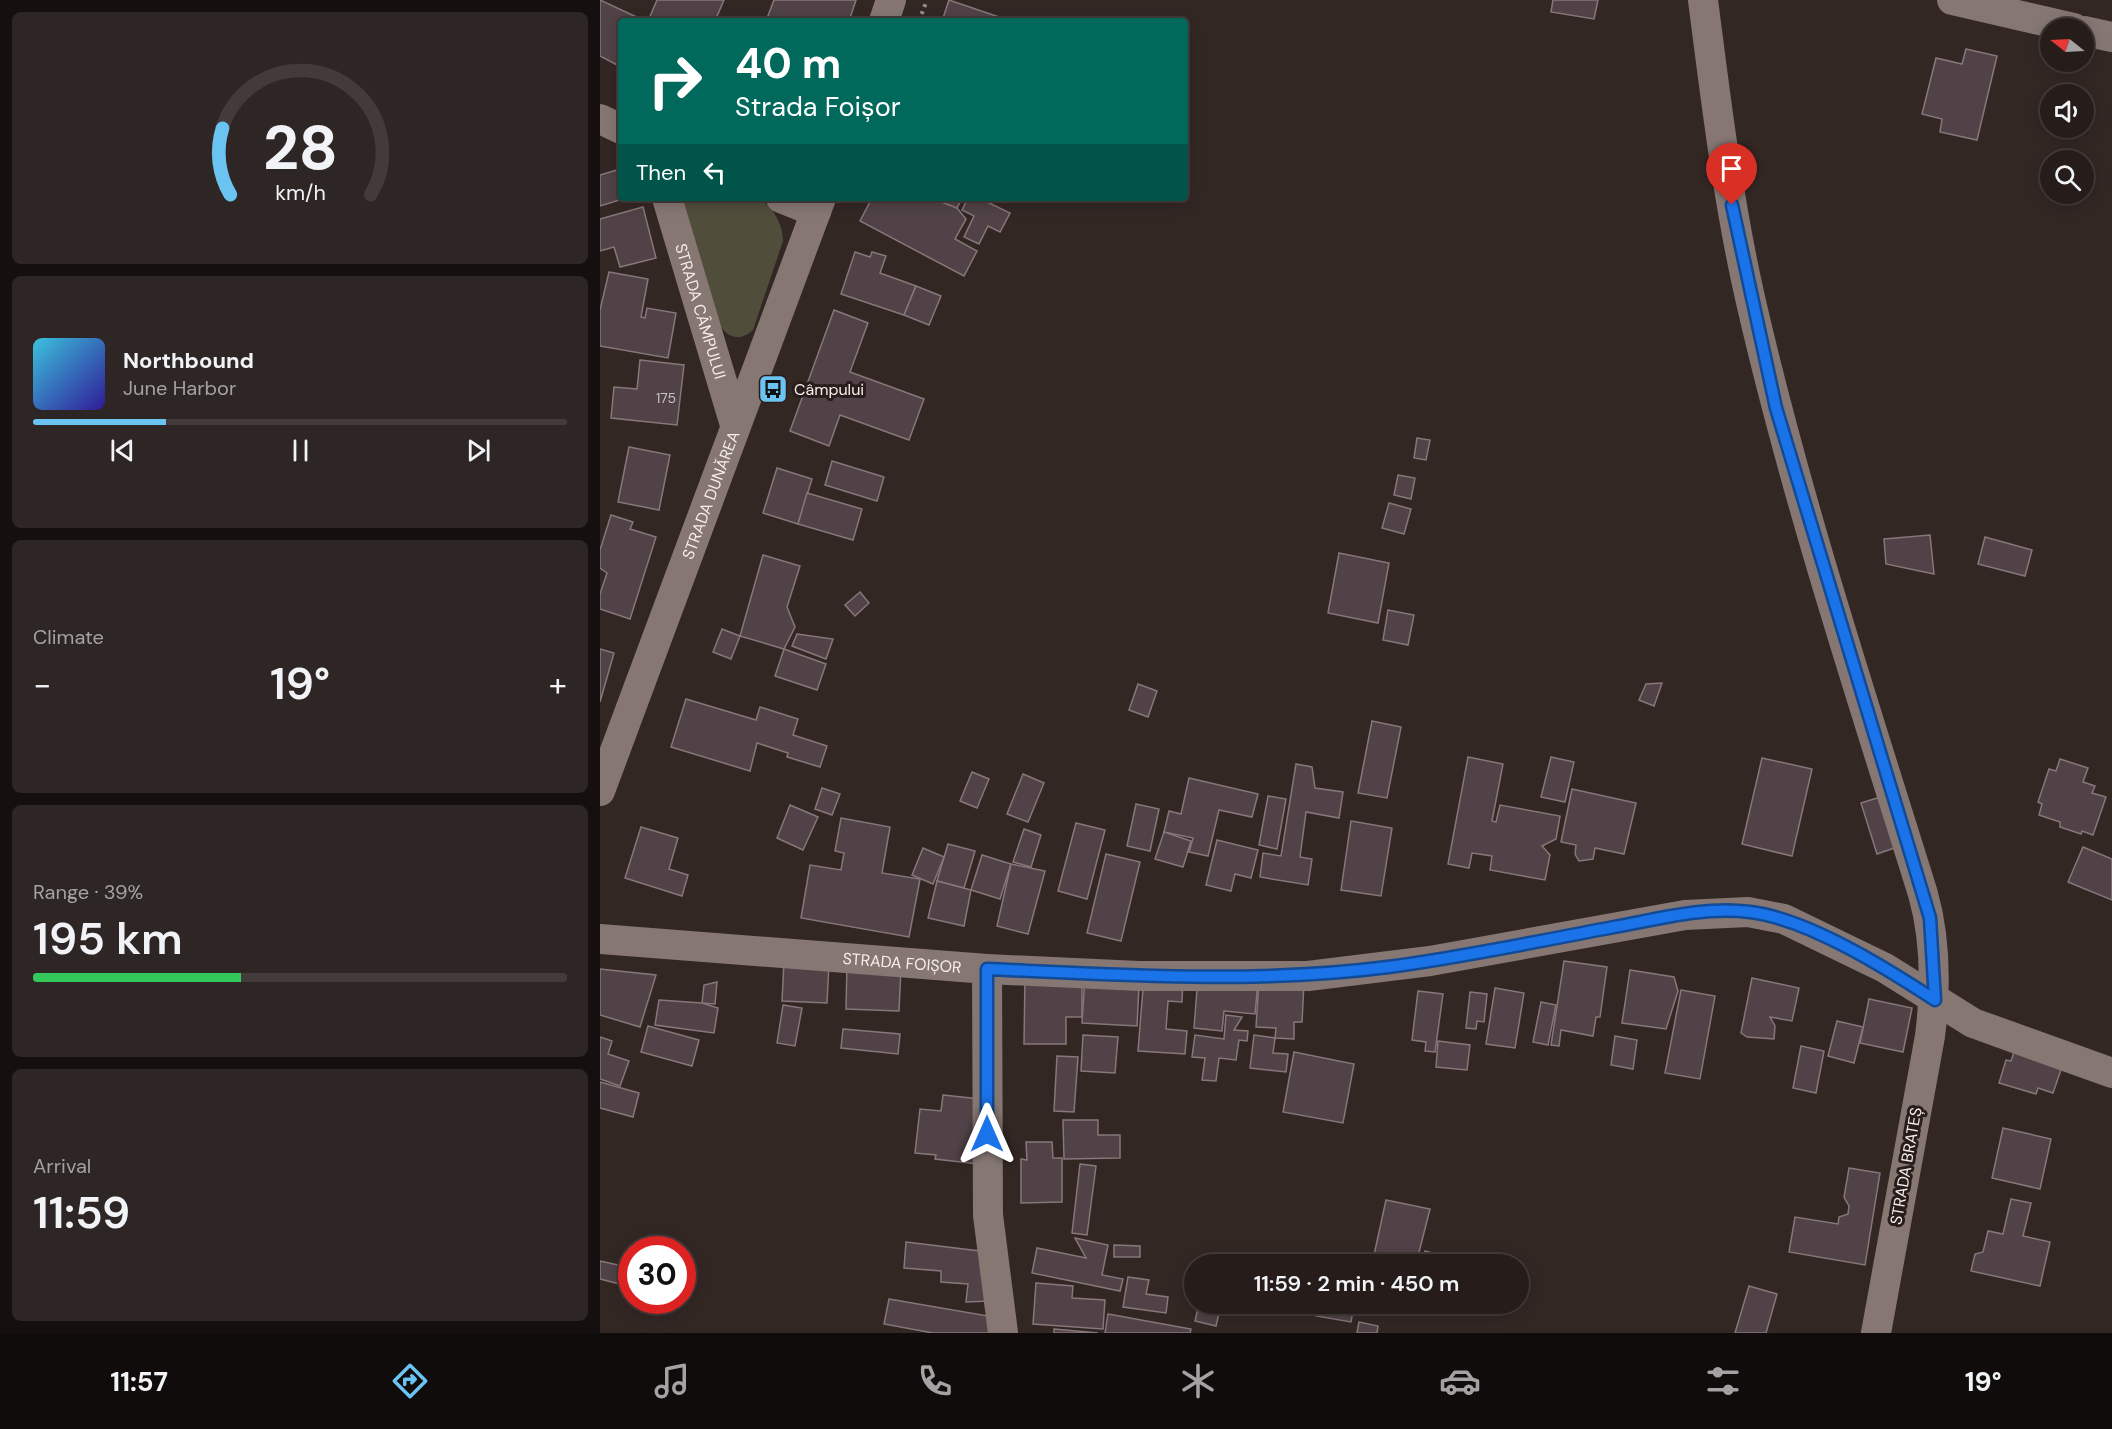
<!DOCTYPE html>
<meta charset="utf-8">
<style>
:root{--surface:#261d1b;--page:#2e2624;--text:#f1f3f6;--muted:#a4a2a3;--line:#423b3a;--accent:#6bc3f2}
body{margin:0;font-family:"DM Sans",sans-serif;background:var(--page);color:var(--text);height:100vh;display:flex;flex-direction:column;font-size:22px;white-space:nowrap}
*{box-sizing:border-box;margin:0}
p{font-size:20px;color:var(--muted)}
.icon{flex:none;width:33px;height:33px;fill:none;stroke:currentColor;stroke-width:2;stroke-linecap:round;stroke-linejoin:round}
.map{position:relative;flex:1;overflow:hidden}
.sheet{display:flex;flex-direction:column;gap:12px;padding:12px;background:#15100f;width:600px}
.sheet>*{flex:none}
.guide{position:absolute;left:18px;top:18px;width:570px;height:183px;border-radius:6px;box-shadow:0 3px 15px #0003,0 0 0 2px var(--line);background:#00695c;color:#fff;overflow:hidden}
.needle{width:39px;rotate:288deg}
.tools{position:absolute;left:1440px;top:18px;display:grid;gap:12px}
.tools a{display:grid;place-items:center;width:54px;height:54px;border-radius:50%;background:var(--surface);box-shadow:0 3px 15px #0003,0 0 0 2px var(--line);font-size:30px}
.speed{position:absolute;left:18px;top:1236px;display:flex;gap:12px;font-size:30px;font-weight:700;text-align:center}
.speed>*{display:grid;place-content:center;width:78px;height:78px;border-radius:50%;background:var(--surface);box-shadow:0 3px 15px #0003,0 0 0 2px var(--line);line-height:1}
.speed .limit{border:9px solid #d22;background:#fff;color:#111}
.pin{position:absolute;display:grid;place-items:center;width:51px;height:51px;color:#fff;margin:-62px -26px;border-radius:50% 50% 50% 0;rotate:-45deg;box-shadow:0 0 6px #0007}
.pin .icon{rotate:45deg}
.me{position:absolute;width:66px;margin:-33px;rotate:0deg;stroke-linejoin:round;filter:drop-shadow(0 0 4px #0008)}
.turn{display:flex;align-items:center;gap:21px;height:126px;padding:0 18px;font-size:27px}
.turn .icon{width:78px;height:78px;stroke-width:2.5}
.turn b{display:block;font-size:42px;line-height:51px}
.then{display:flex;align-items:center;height:57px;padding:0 18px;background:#0003;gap:12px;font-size:22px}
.big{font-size:45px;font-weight:600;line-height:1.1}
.sheet .tile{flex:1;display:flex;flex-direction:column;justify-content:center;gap:9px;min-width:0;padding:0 21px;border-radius:9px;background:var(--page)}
.sheet .dial{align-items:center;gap:0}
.dial svg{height:156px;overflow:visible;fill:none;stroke:var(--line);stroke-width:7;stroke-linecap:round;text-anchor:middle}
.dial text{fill:var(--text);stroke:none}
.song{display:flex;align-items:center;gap:18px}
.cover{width:72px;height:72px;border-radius:9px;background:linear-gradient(135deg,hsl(190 70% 55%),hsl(250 70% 35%))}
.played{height:6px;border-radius:3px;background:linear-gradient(90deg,var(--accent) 25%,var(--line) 25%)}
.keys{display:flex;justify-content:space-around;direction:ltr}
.heat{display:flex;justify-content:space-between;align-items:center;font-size:33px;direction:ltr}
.charge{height:9px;border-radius:4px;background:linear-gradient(90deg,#34c759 39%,var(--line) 0)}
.trip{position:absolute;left:584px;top:1254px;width:345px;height:60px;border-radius:30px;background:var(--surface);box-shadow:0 3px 15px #0003,0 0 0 2px var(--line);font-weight:600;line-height:60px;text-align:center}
.menu{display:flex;height:96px;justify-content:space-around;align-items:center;background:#0f0c0b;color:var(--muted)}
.menu .icon{width:42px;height:42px}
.menu .active{color:var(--accent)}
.menu b{font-size:27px;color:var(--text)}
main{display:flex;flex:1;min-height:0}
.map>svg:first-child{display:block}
</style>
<main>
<section class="sheet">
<div class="tile dial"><svg viewBox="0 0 100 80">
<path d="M14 69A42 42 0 1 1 86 69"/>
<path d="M14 69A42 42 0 0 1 10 35" stroke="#6bc3f2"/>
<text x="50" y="56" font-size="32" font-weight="700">28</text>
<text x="50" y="72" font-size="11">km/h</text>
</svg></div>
<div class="tile">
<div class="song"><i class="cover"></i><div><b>Northbound</b><p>June Harbor</p></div></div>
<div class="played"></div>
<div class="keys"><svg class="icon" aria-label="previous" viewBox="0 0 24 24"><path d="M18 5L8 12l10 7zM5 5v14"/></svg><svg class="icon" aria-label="pause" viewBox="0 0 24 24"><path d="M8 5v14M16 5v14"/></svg><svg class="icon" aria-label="next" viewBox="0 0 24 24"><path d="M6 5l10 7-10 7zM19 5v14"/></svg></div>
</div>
<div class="tile"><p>Climate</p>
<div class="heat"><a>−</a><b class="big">19°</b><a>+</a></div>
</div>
<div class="tile"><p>Range · 39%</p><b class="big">195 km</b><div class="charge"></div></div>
<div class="tile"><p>Arrival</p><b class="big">11:59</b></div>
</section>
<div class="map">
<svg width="1512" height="1333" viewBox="0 0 1512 1333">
<rect width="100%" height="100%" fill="#332724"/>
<!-- green -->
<path fill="#514d3b" d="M81 198H157C173 205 183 225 183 241L153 330C138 343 126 337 117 321Z"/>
<!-- building -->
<g fill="#504246" stroke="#87777b" stroke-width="1.5">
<path d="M0 0 43 20 21 21 19 66 0 56Z"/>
<path d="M57 0H124L115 21H48Z"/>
<path d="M174 0H256L249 21H166Z"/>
<path d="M349 0 408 20V21H342Z"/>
<path d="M953 0H998L994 19 951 12Z"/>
<path d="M1366 49 1397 56 1377 140 1340 132 1342 119 1322 114 1336 58 1362 64Z"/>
<path d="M20 169 21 198H26L0 206V175Z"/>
<path d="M272 198H333L357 208 366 219 355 239 377 251 364 276 260 221Z"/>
<path d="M340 198H362L357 208 339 201Z"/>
<path d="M368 198H379L410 213 400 232 388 226 379 244 364 237 374 216 362 210Z"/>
<path d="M43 207 56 258 20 267 14 247 0 251V219Z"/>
<path d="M255 252 270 257 272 252 286 256 280 273 316 286 304 315 241 294Z"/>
<path d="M9 272 48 279 41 317 45 318 47 308 76 313 68 358 0 346V310Z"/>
<path d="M316 286 341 296 329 325 304 315Z"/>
<path d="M234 310 268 323 250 372 324 399 309 440 240 415 229 446 190 431Z"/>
<path d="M40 360 84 365 77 425 11 418 14 387 37 389Z"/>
<path d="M817 438 830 440 826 460 814 458Z"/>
<path d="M29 447 70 455 59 510 18 502Z"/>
<path d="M232 461 284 477 277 501 225 485Z"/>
<path d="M177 468 212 479 198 524 163 513Z"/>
<path d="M798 475 815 478 811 499 794 495Z"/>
<path d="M207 493 262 509 253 540 198 524Z"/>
<path d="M789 503 811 509 804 534 782 528Z"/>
<path d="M11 515 33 522 30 529 56 537 30 619 0 609V594L7 573 0 568V550Z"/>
<path d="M1330 535 1334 574 1286 564 1284 539Z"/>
<path d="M1385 537 1432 550 1425 576 1378 564Z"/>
<path d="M739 553 789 563 778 623 728 613Z"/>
<path d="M163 555 200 566 187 607 195 627 184 649 140 636Z"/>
<path d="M260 592 269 603 255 616 245 605Z"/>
<path d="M788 610 814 615 808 645 783 640Z"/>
<path d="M122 629 140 636 131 659 113 652Z"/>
<path d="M197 634 233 639 226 659 192 646Z"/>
<path d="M0 649 14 653 0 702Z"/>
<path d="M184 649 226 664 217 690 175 676Z"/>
<path d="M1062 683 1054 706 1039 700 1046 684Z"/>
<path d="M538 684 557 691 548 717 529 710Z"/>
<path d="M86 699 156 720 160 707 198 719 193 735 227 746 220 767 187 757 188 753 157 743 150 771 71 747Z"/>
<path d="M772 721 801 727 787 798 758 793Z"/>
<path d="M868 757 903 764 892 821 896 822 900 805 960 816 956 839 942 846 950 855 945 880 890 870 892 856 872 853 869 868 848 864Z"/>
<path d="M951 757 974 762 965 802 941 797Z"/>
<path d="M1162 758 1212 769 1192 856 1142 844Z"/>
<path d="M1460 759 1488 768 1483 782 1495 786 1492 793 1506 797 1493 835 1482 831 1481 834 1460 827V822L1439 815 1442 804 1438 802 1449 769 1456 771Z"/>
<path d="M696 764 712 767 715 788 743 792 739 818 706 812 700 857 712 859 708 885 660 877 663 853 681 856Z"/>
<path d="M372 772 389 779 377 808 360 801Z"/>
<path d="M423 774 444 783 428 822 407 814Z"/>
<path d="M589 778 658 794 652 817 619 810 608 856 589 852 593 838 564 832 569 811 581 814Z"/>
<path d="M222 788 240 794 232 815 215 809Z"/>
<path d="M972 789 1036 803 1024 854 995 848 993 859 979 861 975 854 976 845 961 842Z"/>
<path d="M1287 795 1303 845 1277 854 1261 803Z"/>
<path d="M668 796 686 799 677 849 659 845Z"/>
<path d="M536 804 559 809 550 851 527 846Z"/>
<path d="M190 805 218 817 203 850 177 838Z"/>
<path d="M241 818 290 827 282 873 320 879 309 937 201 918 210 865 241 870 244 853 235 851Z"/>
<path d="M751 821 792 828 781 896 741 890Z"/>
<path d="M476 823 505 830 487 899 458 891Z"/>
<path d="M41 827 78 838 69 869 88 875 82 896 25 878Z"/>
<path d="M424 829 441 835 431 867 413 862Z"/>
<path d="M564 832 591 841 583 867 555 859Z"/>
<path d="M617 840 658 850 651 878 635 874 631 891 606 885Z"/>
<path d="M348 844 375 851 364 888 337 881Z"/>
<path d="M1483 847 1512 859V900L1468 882Z"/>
<path d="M323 848 344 857 333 884 312 875Z"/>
<path d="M506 854 540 862 521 941 487 933Z"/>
<path d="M382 855 411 864 400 899 371 890Z"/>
<path d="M411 864 445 871 428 934 397 926Z"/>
<path d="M337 881 371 890 364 926 328 918Z"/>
<path d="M184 961 229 963 227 1003 182 1001Z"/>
<path d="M964 961 1007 967 1000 1017H996L993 1036 961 1030 959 1046 951 1045Z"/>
<path d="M247 965 301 968 299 1011 246 1009Z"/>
<path d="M0 969 56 975 40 1027 0 1015Z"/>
<path d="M1030 970 1074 977 1078 991 1066 1029 1022 1023Z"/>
<path d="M425 976 482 977V1017H466V1044H424Z"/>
<path d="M485 976 539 986 537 1026 482 1023Z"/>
<path d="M544 976 583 979 582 1002 568 1001 566 1029 587 1031 585 1054 538 1051Z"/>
<path d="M598 977 658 982 655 1014 624 1011 622 1031 594 1028Z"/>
<path d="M1152 978 1199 988 1192 1021 1170 1017 1175 1026 1174 1039 1147 1037 1141 1033Z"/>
<path d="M659 980 704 983 702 1022H694V1039L675 1038 676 1028 656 1027Z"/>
<path d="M117 982 115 1004 102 1003 104 985Z"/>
<path d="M895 988 924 993 915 1048 886 1044Z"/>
<path d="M1081 990 1115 996 1100 1079 1065 1073Z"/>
<path d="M818 991 843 994 835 1052 825 1051 826 1042 812 1040Z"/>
<path d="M870 992 887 994 884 1022 877 1021 876 1029 866 1028Z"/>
<path d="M1269 999 1312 1008 1303 1052 1260 1043Z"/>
<path d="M59 1000 102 1003 118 1008 114 1033 55 1025Z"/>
<path d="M941 1002 956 1005 948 1045 933 1042Z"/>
<path d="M183 1005 202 1008 195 1046 177 1043Z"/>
<path d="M626 1015 642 1017 634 1030 648 1031 647 1041 639 1040 636 1060 619 1058 616 1081 602 1080 605 1058 592 1057 595 1035 624 1039Z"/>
<path d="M1237 1021 1263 1027 1254 1063 1228 1056Z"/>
<path d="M48 1026 99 1040 92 1066 41 1052Z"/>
<path d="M243 1029 300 1034 298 1054 241 1048Z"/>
<path d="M483 1035 518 1037 515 1073 481 1071Z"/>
<path d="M654 1035 675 1038 673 1053 688 1054 686 1072 650 1068Z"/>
<path d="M1015 1036 1037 1040 1033 1069 1011 1065Z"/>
<path d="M0 1037 12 1041 8 1054 29 1061 20 1086 0 1079Z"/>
<path d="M838 1041 870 1045 867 1070 836 1067Z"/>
<path d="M1201 1046 1224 1051 1216 1093 1193 1088Z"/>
<path d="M1416 1046 1464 1061 1453 1093 1438 1088 1436 1094 1399 1083 1406 1060 1411 1061Z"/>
<path d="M694 1052 754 1064 743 1123 683 1112Z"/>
<path d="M457 1056 478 1057 474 1112 454 1111Z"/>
<path d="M0 1082 39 1093 33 1117 0 1108Z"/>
<path d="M343 1095 380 1099 378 1164 335 1159 336 1155 315 1153 320 1109 341 1111Z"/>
<path d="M463 1120H498V1135H520V1158L464 1159Z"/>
<path d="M1403 1128 1451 1139 1440 1189 1392 1178Z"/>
<path d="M426 1142H452L453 1158H462V1202L421 1203V1159L427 1160Z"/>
<path d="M480 1164 496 1166 487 1235 472 1233Z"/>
<path d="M1249 1168 1280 1173 1265 1265 1189 1252 1195 1217 1238 1224 1239 1217 1248 1214 1249 1206 1244 1197Z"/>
<path d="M1411 1199 1431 1203 1423 1236 1450 1242 1440 1286 1371 1271 1375 1254 1383 1252 1388 1231 1403 1234Z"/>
<path d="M786 1200 830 1209 816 1264 774 1255Z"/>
<path d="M475 1238 508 1245 502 1275 523 1279 520 1291 432 1273 437 1248 486 1258Z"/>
<path d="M306 1242 388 1252 390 1301 366 1302 368 1284 341 1282V1271L304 1268Z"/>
<path d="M514 1245 540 1246V1257H514Z"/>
<path d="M825 1251 848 1257 847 1264H821Z"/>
<path d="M775 1259 804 1264H774Z"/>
<path d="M0 1261 32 1268 31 1287 0 1279Z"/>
<path d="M528 1277 549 1280 546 1294 568 1297 566 1313 523 1307Z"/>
<path d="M436 1283 473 1286 472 1298 505 1300 503 1329 433 1324Z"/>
<path d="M1149 1286 1177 1294 1166 1333H1135Z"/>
<path d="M289 1299 394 1317 391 1333H333L284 1324Z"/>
<path d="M599 1304 621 1305 616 1326 595 1321Z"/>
<path d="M718 1304H754L751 1322 716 1316Z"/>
<path d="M881 1304H905L903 1309Z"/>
<path d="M508 1314 591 1329 590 1333H505Z"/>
<path d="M759 1322 778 1326 777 1333H757Z"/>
<path d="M454 1329 498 1333H454Z"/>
</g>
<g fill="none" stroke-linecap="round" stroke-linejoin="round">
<!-- path -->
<path stroke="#998f8c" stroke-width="4" stroke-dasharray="3 4.5" stroke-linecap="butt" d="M319 21 327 0"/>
<!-- minor -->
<g stroke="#867773" stroke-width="30">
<path d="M1103 0C1116 101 1128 202 1151 302 1197 502 1262 698 1323 894 1336 940 1336 988 1330 1036L1276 1333"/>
<path d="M1352 0 1474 28"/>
<path d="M284 21 291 0"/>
<path d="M1484 31 1512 37"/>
<path d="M0 119 21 129"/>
<path id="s1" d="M67 198 135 425"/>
<path d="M181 198 216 212"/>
<path id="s2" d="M0 791 221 198"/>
<path id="s3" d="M0 939 387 969 539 976H708L830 961 1085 915 1148 912 1184 919 1285 968 1373 1023 1512 1073"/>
<path d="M387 969 388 1215 403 1333"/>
</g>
</g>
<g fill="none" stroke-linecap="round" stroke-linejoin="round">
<!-- route casing -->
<g stroke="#114b97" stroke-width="15">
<path id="route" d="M387 1134V969C520 975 655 984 788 967 864 957 939 941 1014 927 1058 919 1105 906 1150 912 1208 919 1286 968 1335 1000L1330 918 1176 408 1132 205"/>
</g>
<!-- route -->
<use href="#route" stroke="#1a73e8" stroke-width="10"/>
</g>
<!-- icons -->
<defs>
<g id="bus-square" transform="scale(1.5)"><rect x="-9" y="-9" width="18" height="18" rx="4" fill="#6bc3f2" stroke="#291d1b"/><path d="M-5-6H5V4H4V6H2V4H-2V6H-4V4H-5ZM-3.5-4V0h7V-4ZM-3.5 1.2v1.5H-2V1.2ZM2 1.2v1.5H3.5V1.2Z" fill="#111"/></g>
</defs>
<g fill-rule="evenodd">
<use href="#bus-square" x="173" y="389"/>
</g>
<g text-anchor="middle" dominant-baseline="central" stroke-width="6" stroke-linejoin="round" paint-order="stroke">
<!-- number labels -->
<g font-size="14" fill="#ccc3c2">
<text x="66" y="398">175</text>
</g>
<!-- street labels -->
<g font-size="16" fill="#f6eeec" stroke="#291d1b">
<text stroke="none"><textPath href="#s1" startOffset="118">STRADA CÂMPULUI</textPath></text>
<text stroke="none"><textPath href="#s2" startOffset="316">STRADA DUNĂREA</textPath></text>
<text stroke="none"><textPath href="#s3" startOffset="303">STRADA FOIȘOR</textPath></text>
<text transform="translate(1306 1166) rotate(-80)">STRADA BRATEȘ</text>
</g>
<!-- poi labels -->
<g font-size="16" fill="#f6eeec" stroke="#291d1b" text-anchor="start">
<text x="194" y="389">Câmpului</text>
</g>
</g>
</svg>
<div class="tools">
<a><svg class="needle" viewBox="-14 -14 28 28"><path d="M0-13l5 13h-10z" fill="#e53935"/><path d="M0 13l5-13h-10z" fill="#a4a2a3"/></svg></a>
<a><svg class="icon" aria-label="sound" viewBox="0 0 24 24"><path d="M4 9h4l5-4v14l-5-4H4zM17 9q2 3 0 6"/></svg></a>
<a><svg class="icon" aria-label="search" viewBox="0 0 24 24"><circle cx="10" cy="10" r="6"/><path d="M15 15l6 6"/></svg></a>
</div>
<div class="speed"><div class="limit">30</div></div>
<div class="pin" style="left:1132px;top:205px;background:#d93025"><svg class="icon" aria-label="arrive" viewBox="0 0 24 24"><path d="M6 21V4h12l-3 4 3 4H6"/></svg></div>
<svg class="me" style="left:387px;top:1134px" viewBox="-20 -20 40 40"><path d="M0-17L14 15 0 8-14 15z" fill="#1a73e8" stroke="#fff" stroke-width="4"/></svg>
<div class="trip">11:59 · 2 min · 450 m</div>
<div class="guide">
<div class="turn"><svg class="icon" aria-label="right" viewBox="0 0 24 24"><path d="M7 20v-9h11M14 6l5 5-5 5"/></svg><div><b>40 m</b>Strada Foișor</div></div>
<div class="then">Then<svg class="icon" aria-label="left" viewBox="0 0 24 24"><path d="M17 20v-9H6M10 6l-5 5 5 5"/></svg></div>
</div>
</div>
</main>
<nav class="menu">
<b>11:57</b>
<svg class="icon active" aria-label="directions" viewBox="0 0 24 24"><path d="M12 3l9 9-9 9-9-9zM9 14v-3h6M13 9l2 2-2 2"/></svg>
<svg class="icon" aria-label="music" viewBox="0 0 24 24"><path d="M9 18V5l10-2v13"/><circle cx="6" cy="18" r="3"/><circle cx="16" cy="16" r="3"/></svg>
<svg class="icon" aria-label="phone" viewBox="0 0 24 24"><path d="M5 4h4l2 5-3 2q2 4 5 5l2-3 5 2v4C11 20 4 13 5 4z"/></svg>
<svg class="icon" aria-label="climate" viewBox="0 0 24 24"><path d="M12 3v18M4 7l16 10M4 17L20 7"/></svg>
<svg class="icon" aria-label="car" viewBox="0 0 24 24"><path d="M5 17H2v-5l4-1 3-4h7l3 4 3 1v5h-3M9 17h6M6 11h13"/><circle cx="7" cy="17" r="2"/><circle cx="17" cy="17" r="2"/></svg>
<svg class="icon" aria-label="filters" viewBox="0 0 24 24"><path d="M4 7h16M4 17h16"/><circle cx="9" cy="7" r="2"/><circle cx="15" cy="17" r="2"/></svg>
<b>19°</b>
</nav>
